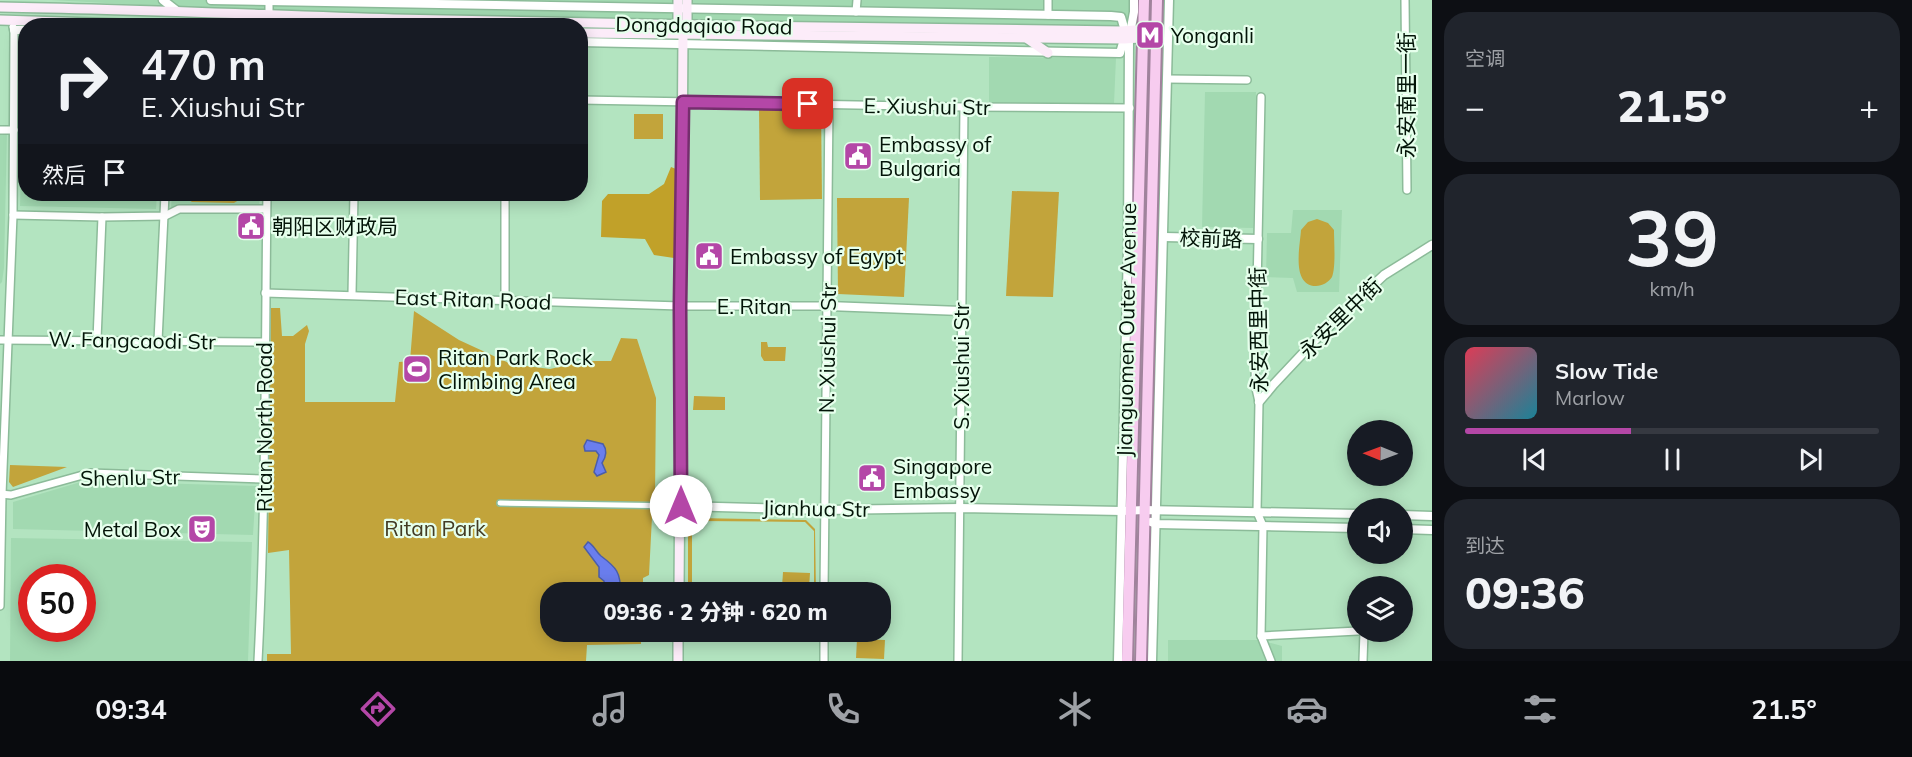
<!DOCTYPE html>
<html lang="zh">
<meta charset="utf-8">
<style>
:root{--surface:#171b24;--page:#20242c;--text:#f1f3f6;--muted:#9ea1a6;--line:#363941;--accent:#b447a7}
body{margin:0;font-family:Mulish,"Noto Sans SC",sans-serif;background:var(--page);color:var(--text);height:100vh;display:flex;flex-direction:column;font-size:22px;white-space:nowrap}
*{box-sizing:border-box;margin:0}
p{font-size:20px;color:var(--muted)}
.icon{flex:none;width:33px;height:33px;fill:none;stroke:currentColor;stroke-width:2;stroke-linecap:round;stroke-linejoin:round}
.map{position:relative;flex:1;overflow:hidden}
.drawer{display:flex;flex-direction:column;gap:12px;padding:12px;background:#0d0f14;width:480px}
.drawer>*{flex:none}
.top-card{position:absolute;left:18px;top:18px;width:570px;height:183px;border-radius:24px;box-shadow:0 3px 15px #0003;background:#171b24;color:var(--text);overflow:hidden}
.needle{width:39px;rotate:271deg}
.buttons{position:absolute;left:1347px;top:420px;display:grid;gap:12px}
.buttons a{display:grid;place-items:center;width:66px;height:66px;border-radius:50%;background:var(--surface);box-shadow:0 3px 15px #0003;font-size:30px}
.speed{position:absolute;left:18px;top:564px;display:flex;gap:12px;font-size:30px;font-weight:700;text-align:center}
.speed>*{display:grid;place-content:center;width:78px;height:78px;border-radius:50%;background:var(--surface);box-shadow:0 3px 15px #0003;line-height:1}
.speed .limit{border:9px solid #d22;background:#fff;color:#111}
.pin{position:absolute;display:grid;place-items:center;width:51px;height:51px;color:#fff;margin:-26px;border-radius:12px;box-shadow:0 3px 9px #0006}
.me{position:absolute;width:66px;margin:-33px;rotate:0deg;stroke-linejoin:round;filter:drop-shadow(0 0 4px #0008)}
.turn{display:flex;align-items:center;gap:21px;height:126px;padding:0 24px;font-size:27px}
.turn .icon{width:78px;height:78px;stroke-width:2.5}
.turn b{display:block;font-size:42px;line-height:51px}
.then{display:flex;align-items:center;height:57px;padding:0 24px;background:#0003;gap:12px;font-size:22px}
.big{font-size:45px;font-weight:800;line-height:1.1}
.drawer .tile{flex:1;display:flex;flex-direction:column;justify-content:center;gap:9px;min-width:0;padding:0 21px;border-radius:24px;background:var(--page)}
.drawer .dial{align-items:center;gap:0}
.dial b{font-size:78px;line-height:1}
.song{display:flex;align-items:center;gap:18px}
.cover{width:72px;height:72px;border-radius:9px;background:linear-gradient(135deg,hsl(350 70% 55%),hsl(190 70% 35%))}
.played{height:6px;border-radius:3px;background:linear-gradient(90deg,var(--accent) 40%,var(--line) 40%)}
.keys{display:flex;justify-content:space-around;direction:ltr}
.heat{display:flex;justify-content:space-between;align-items:center;font-size:33px;direction:ltr}
.trip{position:absolute;left:540px;top:582px;width:351px;height:60px;border-radius:24px;background:var(--surface);box-shadow:0 3px 15px #0003;font-weight:800;line-height:60px;text-align:center}
.dock{display:flex;height:96px;justify-content:space-around;align-items:center;background:#090b0e;color:var(--muted)}
.dock .icon{width:42px;height:42px}
.dock .selected{color:var(--accent)}
.dock b{font-size:27px;color:var(--text)}
main{display:flex;flex:1;min-height:0}
.map>svg:first-child{display:block}
</style>
<main>
<div class="map">
<svg width="1432" height="661" viewBox="0 0 1432 661">
<rect width="100%" height="100%" fill="#b3e4c0"/>
<!-- built -->
<g fill="#a2d9b1" fill-rule="evenodd">
<path d="M51 0H1155L1154 35 581 30 580 26 508 25Z"/>
<path d="M24 45H26V194H157L156 209 20 206Z"/>
<path d="M989 57 1116 58 1114 104 989 102Z"/>
<path d="M1205 92H1256L1253 228 1202 227Z"/>
<path d="M0 132H7L4 268 2 282 0 284Z"/>
<path d="M172 194H260L259 209 171 207Z"/>
<path d="M1293 210H1342L1339 292H1297L1293 278 1266 277 1267 233H1291Z"/>
<path d="M84 481 256 486 253 535 13 529V502Z"/>
<path d="M11 538 252 542 248 661H10ZM32 578H82V628H32Z"/>
<path d="M1168 640H1259L1282 646V661H1168Z"/>
</g>
<!-- green -->
<g fill="#c2a43b">
<path d="M759 108H821L822 199 760 200Z"/>
<rect x="634" y="114" width="29" height="25"/>
<path d="M1012 191 1059 192 1053 297 1006 296Z"/>
<path d="M180 194H246L242 198 234 203 192 202Z"/>
<path d="M837 198H909L904 297 838 294Z"/>
<path d="M1317 219 1328 223 1334 230C1334 241 1336 267 1332 277 1329 282 1322 286 1316 286 1291 285 1300 247 1301 230L1308 222Z"/>
<path d="M271 308H280L282 336H293L307 325 309 331 305 344V402H395L399 362 410 361 414 311 459 340 511 364 550 369 585 361H611L621 338 637 339 656 398 655 496 671 497 670 517H652L649 575 643 578V592H550V632H641V644L587 645 586 661H267V654H291L289 550 268 553Z"/>
<path d="M761 342H767L768 347H786L785 361H764L761 356Z"/>
<path d="M694 396 725 397V410H693Z"/>
<path d="M10 465 67 467 13 487 9 482Z"/>
<path d="M696 518 806 520 815 529 816 592H814V531L805 522 698 521 692 528V592H688V526Z"/>
<path d="M783 572 810 573 809 588 782 587Z"/>
<path d="M857 639 885 640 884 659 856 658Z"/>
</g>
<!-- forest -->
<path fill="#c1a129" d="M671 167 676 169 674 258 654 255 645 239 601 237 602 201 608 194H649L664 184Z"/>
<!-- water -->
<g fill="#6a7eee" stroke="#4b5ea9" stroke-width="1.5">
<path d="M587 440 603 444C608 451 606 457 602 463L606 472 597 476 594 472 599 455 596 451H585L584 446Z"/>
<path d="M588 542C594 545 596 552 601 556 617 568 620 572 621 592H604V581L599 577V567L584 547Z"/>
</g>
<g fill="none" stroke-linecap="round" stroke-linejoin="round">
<!-- pedestrian casing -->
<g stroke="#8cbb99" stroke-width="8">
<path id="pedestrian" d="M500 503 681 506"/>
</g>
<!-- minor casing -->
<g stroke="#8cbb99" stroke-width="10">
<g id="minor">
<path d="M1405 0 1407 190"/>
<path d="M269 1V26"/>
<path d="M856 12 857 0"/>
<path d="M1048 15V0"/>
<path d="M1168 79 1247 80"/>
<path d="M1261 97 1255 384 1259 402 1257 512 1263 526 1261 636 1271 661"/>
<path d="M580 100 964 107 1130 108"/>
<path d="M0 130H14"/>
<path d="M13 215 102 217 165 216 179 209H266"/>
<path d="M265 293 680 306H828"/>
<path d="M352 294 354 194"/>
<path d="M505 300V194"/>
<path d="M0 340 264 342"/>
<path d="M97 340 102 217"/>
<path d="M158 341 165 194"/>
<path d="M0 494 11 495 90 473 263 479"/>
<path d="M824 592 829 104"/>
<path d="M0 606 2 495 13 215 14 30 13 27"/>
<path d="M1261 636 1358 631"/>
<path d="M258 661C266 505 265 349 267 194"/>
<path d="M824 661V632"/>
<path d="M958 661 964 107"/>
<path d="M1363 661 1364 632"/>
</g>
</g>
<!-- tertiary casing -->
<g stroke="#8cbb99" stroke-width="11">
<g id="tertiary">
<path d="M163 0 177 11"/>
<path d="M211 0 1111 16 1121 17 1125 31"/>
<path d="M14 30H26"/>
<path d="M580 42 1120 53 1124 39"/>
<path d="M1164 237 1258 239"/>
<path d="M828 306 961 311"/>
<path d="M1259 402 1274 384 1321 334 1384 275 1432 245"/>
<path d="M681 506 825 510 960 508 1122 511 1144 510 1358 514"/>
<path d="M1402 515 1432 516"/>
<path d="M1151 522 1156 524 1358 528"/>
<path d="M1402 529 1432 530"/>
<path d="M1118 661 1128 247 1129 38 1134 12V0"/>
<path d="M1152 661 1169 0"/>
</g>
</g>
<!-- secondary casing -->
<g stroke="#8cbb99" stroke-width="12">
<g id="secondary">
<path d="M678 0V24L683 35 679 592"/>
<path d="M687 0V25"/>
<path d="M0 7C131 9 263 15 394 19 636 25 879 28 1121 31L1149 29"/>
<path d="M0 20 185 26"/>
<path d="M580 33 1124 39 1155 37"/>
<path d="M1025 37 1048 53"/>
<path d="M678 661V632"/>
</g>
</g>
<!-- trunk casing -->
<g stroke="#a0839c" stroke-width="14">
<g id="trunk">
<path d="M1127 661 1144 0"/>
<path d="M1141 661 1157 0"/>
</g>
</g>
<!-- pedestrian -->
<use href="#pedestrian" stroke="#fff" stroke-width="5"/>
<!-- minor -->
<use href="#minor" stroke="#fff" stroke-width="7"/>
<!-- tertiary -->
<use href="#tertiary" stroke="#fff" stroke-width="8"/>
<!-- secondary -->
<use href="#secondary" stroke="#fcecf9" stroke-width="9"/>
<!-- trunk -->
<use href="#trunk" stroke="#f7ccef" stroke-width="10"/>
</g>
<g fill="none" stroke-linecap="round" stroke-linejoin="round">
<!-- route casing -->
<g stroke="#752e6d" stroke-width="15">
<path id="route" d="M681 506 680 306 683 102 808 104"/>
</g>
<!-- route -->
<use href="#route" stroke="#b447a7" stroke-width="10"/>
</g>
<!-- icons -->
<defs>
<g id="metro-square" transform="scale(1.5)"><rect x="-9" y="-9" width="18" height="18" rx="4" fill="#b447a7" stroke="#e6ffec"/><path d="M-5.5 5V-5H-3L0 0L3-5H5.5V5H3V-.5L0 4L-3-.5V5Z" fill="#fff"/></g>
<g id="civic-square" transform="scale(1.5)"><rect x="-9" y="-9" width="18" height="18" rx="4" fill="#b447a7" stroke="#e6ffec"/><path d="M-.6-6.5H3V-4.5H.6V-3L4-1V1h2V6H-6V1h2V-1L-.6-3ZM-1.2 2.5V6h2.4V2.5Z" fill="#fff"/></g>
<g id="stadium-square" transform="scale(1.5)"><rect x="-9" y="-9" width="18" height="18" rx="4" fill="#b447a7" stroke="#e6ffec"/><path d="M0-5a6.5 5 0 1 0 0 10a6.5 5 0 1 0 0-10ZM-3.5-1.8h7v3.6h-7Z" fill="#fff"/></g>
<g id="theatre-square" transform="scale(1.5)"><rect x="-9" y="-9" width="18" height="18" rx="4" fill="#b447a7" stroke="#e6ffec"/><path d="M-5-5.5Q0-4 5-5.5V0Q5 5 0 6Q-5 5-5 0ZM-3.3-2.5H-1v1.5H-3.3ZM1-2.5H3.3v1.5H1ZM-2.8 1Q0 5.5 2.8 1Z" fill="#fff"/></g>
</defs>
<g fill-rule="evenodd">
<use href="#metro-square" x="1150" y="35"/>
<use href="#civic-square" x="858" y="156"/>
<use href="#civic-square" x="251" y="226"/>
<use href="#civic-square" x="709" y="256"/>
<use href="#stadium-square" x="417" y="369"/>
<use href="#civic-square" x="872" y="478"/>
<use href="#theatre-square" x="202" y="529"/>
</g>
<g text-anchor="middle" dominant-baseline="central" stroke-width="4.5" stroke-linejoin="round" paint-order="stroke">
<!-- street labels -->
<g font-size="21" fill="#031408" stroke="#e6ffec">
<text transform="translate(704 25) rotate(1)">Dongdaqiao Road</text>
<text transform="translate(1406 95) rotate(-90)">永安南里一街</text>
<text transform="translate(927 106) rotate(1)">E. Xiushui Str</text>
<text transform="translate(1211 238) rotate(2)">校前路</text>
<text transform="translate(473 299) rotate(2)">East Ritan Road</text>
<text x="754" y="306">E. Ritan</text>
<text transform="translate(1340 318) rotate(-44)">永安里中街</text>
<text transform="translate(1126 330) rotate(-89)">Jianguomen Outer Avenue</text>
<text transform="translate(1258 330) rotate(-91)">永安西里中街</text>
<text transform="translate(132 340) rotate(1)">W. Fangcaodi Str</text>
<text transform="translate(827 348) rotate(-89)">N. Xiushui Str</text>
<text transform="translate(961 366) rotate(-90)">S. Xiushui Str</text>
<text transform="translate(264 427) rotate(-90)">Ritan North Road</text>
<text transform="translate(130 477) rotate(-1)">Shenlu Str</text>
<text transform="translate(816 508) rotate(1)">Jianhua Str</text>
</g>
<!-- poi labels -->
<g font-size="21" fill="#031408" stroke="#e6ffec" text-anchor="start">
<text x="1171" y="35">Yonganli</text>
<text x="879" y="144">Embassy of<tspan x="879" dy="24">Bulgaria</tspan></text>
<text x="272" y="226">朝阳区财政局</text>
<text x="730" y="256">Embassy of Egypt</text>
<text x="438" y="357">Ritan Park Rock<tspan x="438" dy="24">Climbing Area</tspan></text>
<text x="893" y="466">Singapore<tspan x="893" dy="24">Embassy</tspan></text>
<text x="181" y="529" text-anchor="end">Metal Box</text>
</g>
<!-- park labels -->
<g font-size="21" fill="#433b23" stroke="#e6ffec">
<text x="435" y="528">Ritan Park</text>
</g>
</g>
</svg>
<div class="buttons">
<a><svg class="needle" viewBox="-14 -14 28 28"><path d="M0-13l5 13h-10z" fill="#e53935"/><path d="M0 13l5-13h-10z" fill="#9ea1a6"/></svg></a>
<a><svg class="icon" aria-label="sound" viewBox="0 0 24 24"><path d="M4 9h4l5-4v14l-5-4H4zM17 9q2 3 0 6"/></svg></a>
<a><svg class="icon" aria-label="layers" viewBox="0 0 24 24"><path d="M12 4l9 5-9 5-9-5zM3 14l9 5 9-5"/></svg></a>
</div>
<div class="speed"><div class="limit">50</div></div>
<div class="pin" style="left:808px;top:104px;background:#d93025"><svg class="icon" aria-label="arrive" viewBox="0 0 24 24"><path d="M6 21V4h12l-3 4 3 4H6"/></svg></div>
<svg class="me" style="left:681px;top:506px" viewBox="-20 -20 40 40"><circle r="19" fill="#fff"/><path d="M0-13L10 11 0 6-10 11z" fill="#b447a7"/></svg>
<div class="trip">09:36 · 2 分钟 · 620 m</div>
<div class="top-card">
<div class="turn"><svg class="icon" aria-label="right" viewBox="0 0 24 24"><path d="M7 20v-9h11M14 6l5 5-5 5"/></svg><div><b>470 m</b>E. Xiushui Str</div></div>
<div class="then">然后<svg class="icon" aria-label="arrive" viewBox="0 0 24 24"><path d="M6 21V4h12l-3 4 3 4H6"/></svg></div>
</div>
</div>
<section class="drawer">
<div class="tile"><p>空调</p>
<div class="heat"><a>−</a><b class="big">21.5°</b><a>+</a></div>
</div>
<div class="tile dial"><b>39</b><p>km/h</p></div>
<div class="tile">
<div class="song"><i class="cover"></i><div><b>Slow Tide</b><p>Marlow</p></div></div>
<div class="played"></div>
<div class="keys"><svg class="icon" aria-label="previous" viewBox="0 0 24 24"><path d="M18 5L8 12l10 7zM5 5v14"/></svg><svg class="icon" aria-label="pause" viewBox="0 0 24 24"><path d="M8 5v14M16 5v14"/></svg><svg class="icon" aria-label="next" viewBox="0 0 24 24"><path d="M6 5l10 7-10 7zM19 5v14"/></svg></div>
</div>
<div class="tile"><p>到达</p><b class="big">09:36</b></div>
</section>
</main>
<nav class="dock">
<b>09:34</b>
<svg class="icon selected" aria-label="directions" viewBox="0 0 24 24"><path d="M12 3l9 9-9 9-9-9zM9 14v-3h6M13 9l2 2-2 2"/></svg>
<svg class="icon" aria-label="music" viewBox="0 0 24 24"><path d="M9 18V5l10-2v13"/><circle cx="6" cy="18" r="3"/><circle cx="16" cy="16" r="3"/></svg>
<svg class="icon" aria-label="phone" viewBox="0 0 24 24"><path d="M5 4h4l2 5-3 2q2 4 5 5l2-3 5 2v4C11 20 4 13 5 4z"/></svg>
<svg class="icon" aria-label="climate" viewBox="0 0 24 24"><path d="M12 3v18M4 7l16 10M4 17L20 7"/></svg>
<svg class="icon" aria-label="car" viewBox="0 0 24 24"><path d="M5 17H2v-5l4-1 3-4h7l3 4 3 1v5h-3M9 17h6M6 11h13"/><circle cx="7" cy="17" r="2"/><circle cx="17" cy="17" r="2"/></svg>
<svg class="icon" aria-label="filters" viewBox="0 0 24 24"><path d="M4 7h16M4 17h16"/><circle cx="9" cy="7" r="2"/><circle cx="15" cy="17" r="2"/></svg>
<b>21.5°</b>
</nav>
